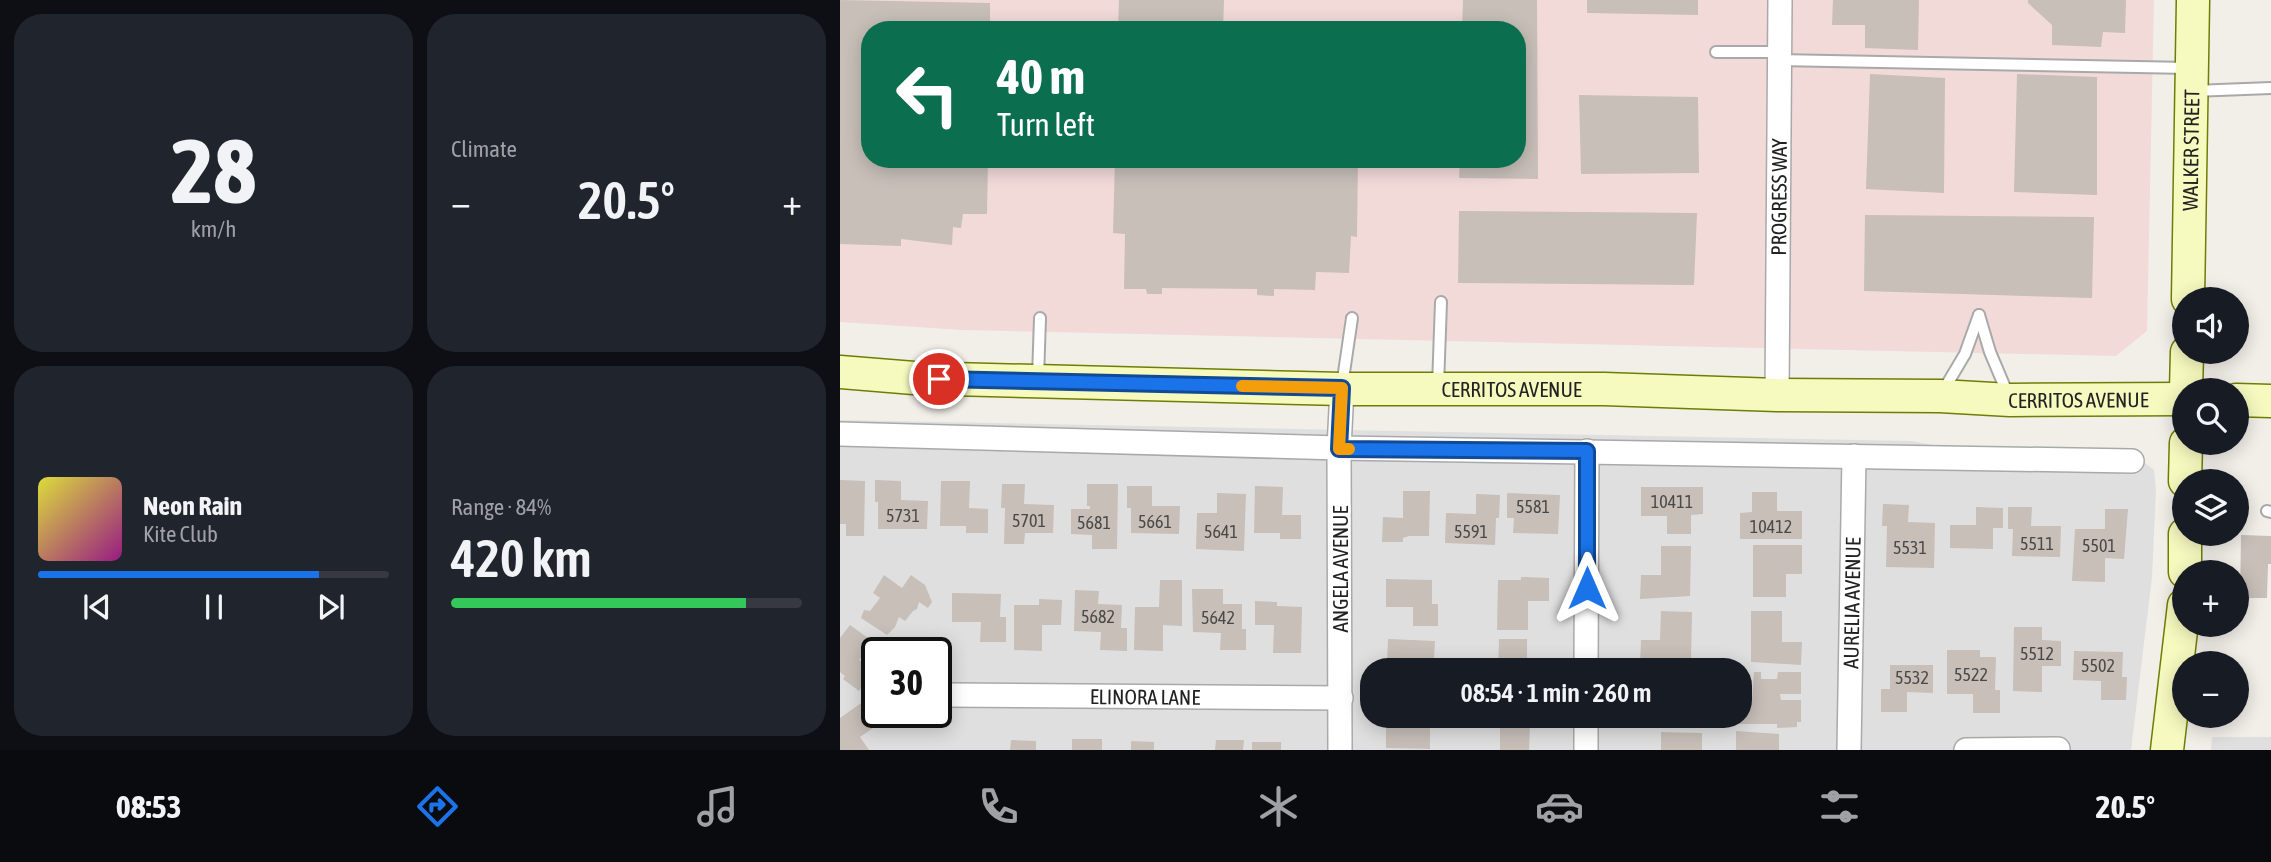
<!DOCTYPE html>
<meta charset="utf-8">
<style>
:root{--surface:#171b24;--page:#20242c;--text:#f1f3f6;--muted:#9ea1a6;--line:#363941;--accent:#1a73e8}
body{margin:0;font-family:"Asap Condensed",sans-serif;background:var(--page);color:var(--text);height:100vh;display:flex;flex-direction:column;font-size:26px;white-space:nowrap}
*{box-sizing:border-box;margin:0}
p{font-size:23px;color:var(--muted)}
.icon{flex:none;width:38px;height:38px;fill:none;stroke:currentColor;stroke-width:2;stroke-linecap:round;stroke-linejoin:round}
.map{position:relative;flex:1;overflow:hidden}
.details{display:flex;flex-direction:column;gap:14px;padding:14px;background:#0d0f14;width:840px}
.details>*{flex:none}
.top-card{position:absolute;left:21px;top:21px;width:665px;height:147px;border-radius:28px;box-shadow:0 4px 18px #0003;background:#0b6e4f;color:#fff;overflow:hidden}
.buttons{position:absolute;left:1332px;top:287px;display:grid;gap:14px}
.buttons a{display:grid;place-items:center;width:77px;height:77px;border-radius:50%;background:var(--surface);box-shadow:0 4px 18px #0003;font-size:35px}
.speed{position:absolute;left:21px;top:637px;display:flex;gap:14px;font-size:35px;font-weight:700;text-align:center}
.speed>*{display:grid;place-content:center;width:91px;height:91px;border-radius:50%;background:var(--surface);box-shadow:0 4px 18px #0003;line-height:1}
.speed .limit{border:4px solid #111;border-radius:10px;background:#fff;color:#111}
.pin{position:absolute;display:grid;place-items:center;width:60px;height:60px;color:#fff;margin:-30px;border:4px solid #fff;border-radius:50%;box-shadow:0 2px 7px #0007}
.me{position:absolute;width:77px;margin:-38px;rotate:0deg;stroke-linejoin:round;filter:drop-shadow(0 0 5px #0008)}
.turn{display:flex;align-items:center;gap:24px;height:147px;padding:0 21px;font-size:32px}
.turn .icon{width:91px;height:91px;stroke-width:2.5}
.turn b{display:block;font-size:49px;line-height:60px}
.big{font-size:52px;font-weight:600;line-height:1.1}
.details .tile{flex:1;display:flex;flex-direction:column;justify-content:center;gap:10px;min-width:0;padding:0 24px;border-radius:28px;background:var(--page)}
.details .dial{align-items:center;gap:0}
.dial b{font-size:91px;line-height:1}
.song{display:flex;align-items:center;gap:21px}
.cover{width:84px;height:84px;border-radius:10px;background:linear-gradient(135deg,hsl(60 70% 55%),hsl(310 70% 35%))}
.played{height:7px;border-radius:4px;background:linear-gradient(90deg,var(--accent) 80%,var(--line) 80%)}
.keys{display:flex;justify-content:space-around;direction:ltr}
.heat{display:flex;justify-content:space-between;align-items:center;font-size:38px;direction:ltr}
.charge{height:10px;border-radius:5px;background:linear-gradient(90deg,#34c759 84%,var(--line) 0)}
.details .tiles{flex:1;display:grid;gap:14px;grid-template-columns:repeat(2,1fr)}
.trip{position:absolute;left:520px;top:658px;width:392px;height:70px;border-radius:28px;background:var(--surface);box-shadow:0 4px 18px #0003;font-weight:600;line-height:70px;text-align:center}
.dock{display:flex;height:112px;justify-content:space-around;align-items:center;background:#090b0e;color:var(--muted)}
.dock .icon{width:49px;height:49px}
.dock .selected{color:var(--accent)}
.dock b{font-size:32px;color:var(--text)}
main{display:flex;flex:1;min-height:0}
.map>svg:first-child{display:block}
</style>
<main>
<section class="details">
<div class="tiles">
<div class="tile dial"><b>28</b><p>km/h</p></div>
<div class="tile"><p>Climate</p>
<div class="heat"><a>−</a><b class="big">20.5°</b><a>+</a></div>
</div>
<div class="tile">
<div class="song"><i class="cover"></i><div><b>Neon Rain</b><p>Kite Club</p></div></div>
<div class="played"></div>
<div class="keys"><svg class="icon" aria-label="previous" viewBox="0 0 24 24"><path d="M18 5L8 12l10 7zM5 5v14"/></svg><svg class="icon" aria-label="pause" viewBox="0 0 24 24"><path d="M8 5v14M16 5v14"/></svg><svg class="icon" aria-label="next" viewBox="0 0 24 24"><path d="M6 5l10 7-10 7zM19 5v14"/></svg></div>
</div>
<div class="tile"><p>Range · 84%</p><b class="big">420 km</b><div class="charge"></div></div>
</div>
</section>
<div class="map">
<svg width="1431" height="750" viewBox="0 0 1431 750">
<rect width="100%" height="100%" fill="#f2efe9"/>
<!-- residential -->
<g fill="#e0dfdf" fill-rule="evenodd">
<path d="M0 420 1072 441 1124 451 1293 454 1314 470 1316 491 1312 577 1291 750H0ZM37 653H96V712H37ZM532 670H900V716H532Z"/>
<path d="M1372 737H1431V750H1371Z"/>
</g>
<!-- commercial -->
<path fill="#f2dad9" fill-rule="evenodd" d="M0 0H1314L1307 331 1276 356 122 330 0 322ZM30 30H677V159H30Z"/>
<!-- building -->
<g fill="#c7bfb8">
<path d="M0 0 150 3V30H30V159H148L147 214H123L121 228 113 227 112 245 61 239V246L0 244Z"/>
<path d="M279 0H384L383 30H278Z"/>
<path d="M623 0H697L698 179 619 178 620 159H677V30H622Z"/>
<path d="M747 0H858V15L747 13Z"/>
<path d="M993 0H1079L1078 50 1025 48V25H992Z"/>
<path d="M1188 0H1286L1285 33 1263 32 1261 47 1212 45V25L1188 3Z"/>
<path d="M1030 74 1105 78 1104 193 1026 189Z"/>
<path d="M1177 74 1257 77V195L1174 192Z"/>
<path d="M739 95 858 97 859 173 741 174Z"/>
<path d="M275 159H518L517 237 511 236 509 273 476 272 475 290 434 289V296L417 295V289L322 288V294H307L306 289H284L285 234 273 233Z"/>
<path d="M619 211 857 213 854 285 618 283Z"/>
<path d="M1025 215 1254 217 1252 298 1024 291Z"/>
<path d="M0 480 25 481 24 536H6V524H0Z"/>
<path d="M35 480 61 481V500L88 501 87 529H38V502H35Z"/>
<path d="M101 481H130L129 508 148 509V533H126V526H100Z"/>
<path d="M162 484H185L184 504 214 505 213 533H185L184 544H164L165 508H161Z"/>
<path d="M247 484H278L277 549H252V535L231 534V509H250V506H247Z"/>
<path d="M287 486H312V506H340L339 534 291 533V508H287Z"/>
<path d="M415 486 443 487 442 515H461V539H440V533H414Z"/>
<path d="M801 487H863V514L851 515V534H827V516H801Z"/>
<path d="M563 491H590L589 536H569L563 538V542H542L543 517 563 518Z"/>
<path d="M912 492H937V511H962V539H900V513L912 512Z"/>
<path d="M377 493 406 494 404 551 356 549 357 513H377Z"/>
<path d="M667 493 720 495 718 534 673 533 674 518H667Z"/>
<path d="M636 494 660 495 659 518H656L655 545 605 543 606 513 636 514Z"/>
<path d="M1043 504 1069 505 1068 522 1095 523 1094 568 1046 567 1047 526H1042Z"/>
<path d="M1136 507 1163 508V528H1153V549L1110 548V525H1136Z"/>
<path d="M1168 507H1192L1191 526H1221L1220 557 1172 556 1173 529H1168Z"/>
<path d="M1265 509H1288L1284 559 1265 558V582L1232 581 1235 529H1265Z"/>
<path d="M1401 535 1431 536V564H1428L1427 598H1400Z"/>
<path d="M913 545H962V574H946V597H913Z"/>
<path d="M821 546H851L850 596 800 599 801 575H821Z"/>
<path d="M44 575 62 588 71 575 85 585 92 602 88 608 79 602 77 609 73 611 65 621 59 617 55 627 47 635 21 618 24 610 30 611 40 598 33 593Z"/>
<path d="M681 577 709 578V601H688V630H657L658 580H681Z"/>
<path d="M546 579 592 580V604H598V626H573V607H546Z"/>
<path d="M320 580H342V626L323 625V651L294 650 295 607H319Z"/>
<path d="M352 589H383V604H402V629H406V650H380L381 633 353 632Z"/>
<path d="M235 590 259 591 258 604 282 605 281 628H287V651L260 650 261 632 234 631Z"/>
<path d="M112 593 161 594 160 617H166V642H140L141 622H112Z"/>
<path d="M199 599 222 600 221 625H202V651L174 650V605H199Z"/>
<path d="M415 601 437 602V606L462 607 461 653H433L434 625H415Z"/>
<path d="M821 611 852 612 851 661H825V664H800L801 640H820Z"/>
<path d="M911 611H942V642H962L961 665 911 662Z"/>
<path d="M10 625 32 641 19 660 34 670 19 691 3 679 5 676 0 672V638Z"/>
<path d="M1174 627H1202V640L1221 641V666H1202V692L1173 691Z"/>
<path d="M548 639 595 641 594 658H609V670H565V662H547Z"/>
<path d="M659 639H687V670H658Z"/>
<path d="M1107 650H1140V657H1156L1155 690H1160V713H1133V694H1107Z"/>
<path d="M1234 651 1283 652 1282 677H1287L1286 700H1261V681L1233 680Z"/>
<path d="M1050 665H1093V693L1067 692V712H1041V689H1050Z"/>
<path d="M914 672H921V679H937L938 672H961V694H940L941 700H961V722H957V727L937 728V724H899L900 702 912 701Z"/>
<path d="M27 699 42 722 20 737 29 750H0V718Z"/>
<path d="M572 716H597L596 725H590V749L546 748V720H571Z"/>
<path d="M660 716H708V725H690L689 750H660Z"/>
<rect x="826" y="716" width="24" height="4"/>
<path d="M896 731 939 734V750H896Z"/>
<path d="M821 732 862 733V750H821Z"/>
<rect x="232" y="739" width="30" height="11"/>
<path d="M171 740 196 741V750H170Z"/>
<path d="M376 740H404L403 750H375Z"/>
<path d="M291 741 314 742V750H291Z"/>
<rect x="412" y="742" width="29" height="8"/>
</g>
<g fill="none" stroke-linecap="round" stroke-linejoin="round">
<!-- service casing -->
<g stroke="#a9a9a9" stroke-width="14">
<g id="service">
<path d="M876 52H939"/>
<path d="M938 60 1349 68"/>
<path d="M1353 91 1431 88"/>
<path d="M1139 315 1150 352 1169 397"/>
<path d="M198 378 200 318"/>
<path d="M502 386 512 318"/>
<path d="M598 386 601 302"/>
<path d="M1103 391 1125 354 1139 315"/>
<path d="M1427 511 1431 512"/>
</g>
</g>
<!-- minor casing -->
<g stroke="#a9a9a9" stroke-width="26">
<g id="minor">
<path id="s1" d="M937 395 940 0"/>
<path d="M0 434 499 448 1292 461"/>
<path d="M746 670 747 451"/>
<path id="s2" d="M107 695 501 698"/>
<path d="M500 750 499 448 502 389"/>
<path d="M746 750V716"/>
<path id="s3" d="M1009 750 1014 456"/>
<path d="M1126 750 1218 749"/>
</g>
</g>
<!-- secondary casing -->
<g stroke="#707d05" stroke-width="35">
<g id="secondary">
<path id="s4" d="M1348 299 1353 0"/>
<path id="s5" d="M0 372 74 378 502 389H764L937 395 1100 396 1170 400 1344 399"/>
<path d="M1346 390 1347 352"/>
<path d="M1396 400 1431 401"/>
<path d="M1345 481 1346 443"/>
<path d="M1345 572V534"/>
<path d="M1327 750 1344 605"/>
</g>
</g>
<!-- service -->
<use href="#service" stroke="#fff" stroke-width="10"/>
<!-- minor -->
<use href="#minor" stroke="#fff" stroke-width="23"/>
<!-- secondary -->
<use href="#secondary" stroke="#f7fabf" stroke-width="32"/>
</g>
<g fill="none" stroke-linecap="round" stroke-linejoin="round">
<!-- route casing -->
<g stroke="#114b97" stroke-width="18">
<path id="route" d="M99 379 502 388 499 449 747 451V588"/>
</g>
<!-- route -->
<use href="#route" stroke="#1a73e8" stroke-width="12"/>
<!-- slow -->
<path stroke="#f59e0b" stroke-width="12" d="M402 386 502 388 499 449H509"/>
</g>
<g text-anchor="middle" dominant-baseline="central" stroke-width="5" stroke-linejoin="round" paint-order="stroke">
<!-- number labels -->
<g font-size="18" fill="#4b4948">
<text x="832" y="501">10411</text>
<text x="693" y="506">5581</text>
<text x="63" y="515">5731</text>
<text x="189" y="520">5701</text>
<text x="315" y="521">5661</text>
<text x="254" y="522">5681</text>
<text x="931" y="526">10412</text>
<text x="381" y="531">5641</text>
<text x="631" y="531">5591</text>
<text x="1197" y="543">5511</text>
<text x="1259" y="545">5501</text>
<text x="1070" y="547">5531</text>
<text x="258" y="616">5682</text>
<text x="378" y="617">5642</text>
<text x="1197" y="653">5512</text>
<text x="1258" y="665">5502</text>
<text x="1131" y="674">5522</text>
<text x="1072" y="677">5532</text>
</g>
<!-- street labels -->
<g font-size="21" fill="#222" stroke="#fff">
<text stroke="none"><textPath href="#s4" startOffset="149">WALKER STREET</textPath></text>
<text stroke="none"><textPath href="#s1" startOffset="198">PROGRESS WAY</textPath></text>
<text stroke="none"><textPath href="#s5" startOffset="672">CERRITOS AVENUE</textPath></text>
<text stroke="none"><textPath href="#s5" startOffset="1239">CERRITOS AVENUE</textPath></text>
<text transform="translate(500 569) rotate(-90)">ANGELA AVENUE</text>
<text stroke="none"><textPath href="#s3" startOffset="147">AURELIA AVENUE</textPath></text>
<text stroke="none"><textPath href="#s2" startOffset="198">ELINORA LANE</textPath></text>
</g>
</g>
</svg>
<div class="buttons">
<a><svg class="icon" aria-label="sound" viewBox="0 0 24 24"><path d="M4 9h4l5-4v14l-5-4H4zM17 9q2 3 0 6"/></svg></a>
<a><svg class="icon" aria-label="search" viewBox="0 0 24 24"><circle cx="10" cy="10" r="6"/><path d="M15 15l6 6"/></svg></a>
<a><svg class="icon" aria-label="layers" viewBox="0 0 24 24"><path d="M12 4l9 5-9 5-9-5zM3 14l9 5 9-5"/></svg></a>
<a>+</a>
<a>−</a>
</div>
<div class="speed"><div class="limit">30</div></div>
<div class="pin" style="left:99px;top:379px;background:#d93025"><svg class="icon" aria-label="arrive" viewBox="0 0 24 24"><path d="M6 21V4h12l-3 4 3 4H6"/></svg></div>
<svg class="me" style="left:747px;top:588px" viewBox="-20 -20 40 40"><path d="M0-17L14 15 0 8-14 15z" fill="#1a73e8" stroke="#fff" stroke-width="4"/></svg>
<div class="trip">08:54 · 1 min · 260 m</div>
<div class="top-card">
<div class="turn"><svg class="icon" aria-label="left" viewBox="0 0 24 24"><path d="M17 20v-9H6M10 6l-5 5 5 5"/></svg><div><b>40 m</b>Turn left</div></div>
</div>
</div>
</main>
<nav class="dock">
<b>08:53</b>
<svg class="icon selected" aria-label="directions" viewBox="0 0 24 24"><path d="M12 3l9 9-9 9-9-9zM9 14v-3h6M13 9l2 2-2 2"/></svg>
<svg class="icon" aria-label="music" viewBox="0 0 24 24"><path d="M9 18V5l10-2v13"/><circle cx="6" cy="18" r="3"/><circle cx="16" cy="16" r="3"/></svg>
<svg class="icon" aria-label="phone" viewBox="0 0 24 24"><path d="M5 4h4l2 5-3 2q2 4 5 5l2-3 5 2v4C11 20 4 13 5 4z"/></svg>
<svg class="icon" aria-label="climate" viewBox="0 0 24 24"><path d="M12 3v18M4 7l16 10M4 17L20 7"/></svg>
<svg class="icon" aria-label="car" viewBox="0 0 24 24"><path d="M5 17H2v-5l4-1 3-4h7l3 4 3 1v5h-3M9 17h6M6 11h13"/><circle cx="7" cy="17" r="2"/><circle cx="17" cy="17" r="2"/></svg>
<svg class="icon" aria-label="filters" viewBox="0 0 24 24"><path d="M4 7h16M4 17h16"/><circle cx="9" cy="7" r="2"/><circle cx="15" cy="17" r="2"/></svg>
<b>20.5°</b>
</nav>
